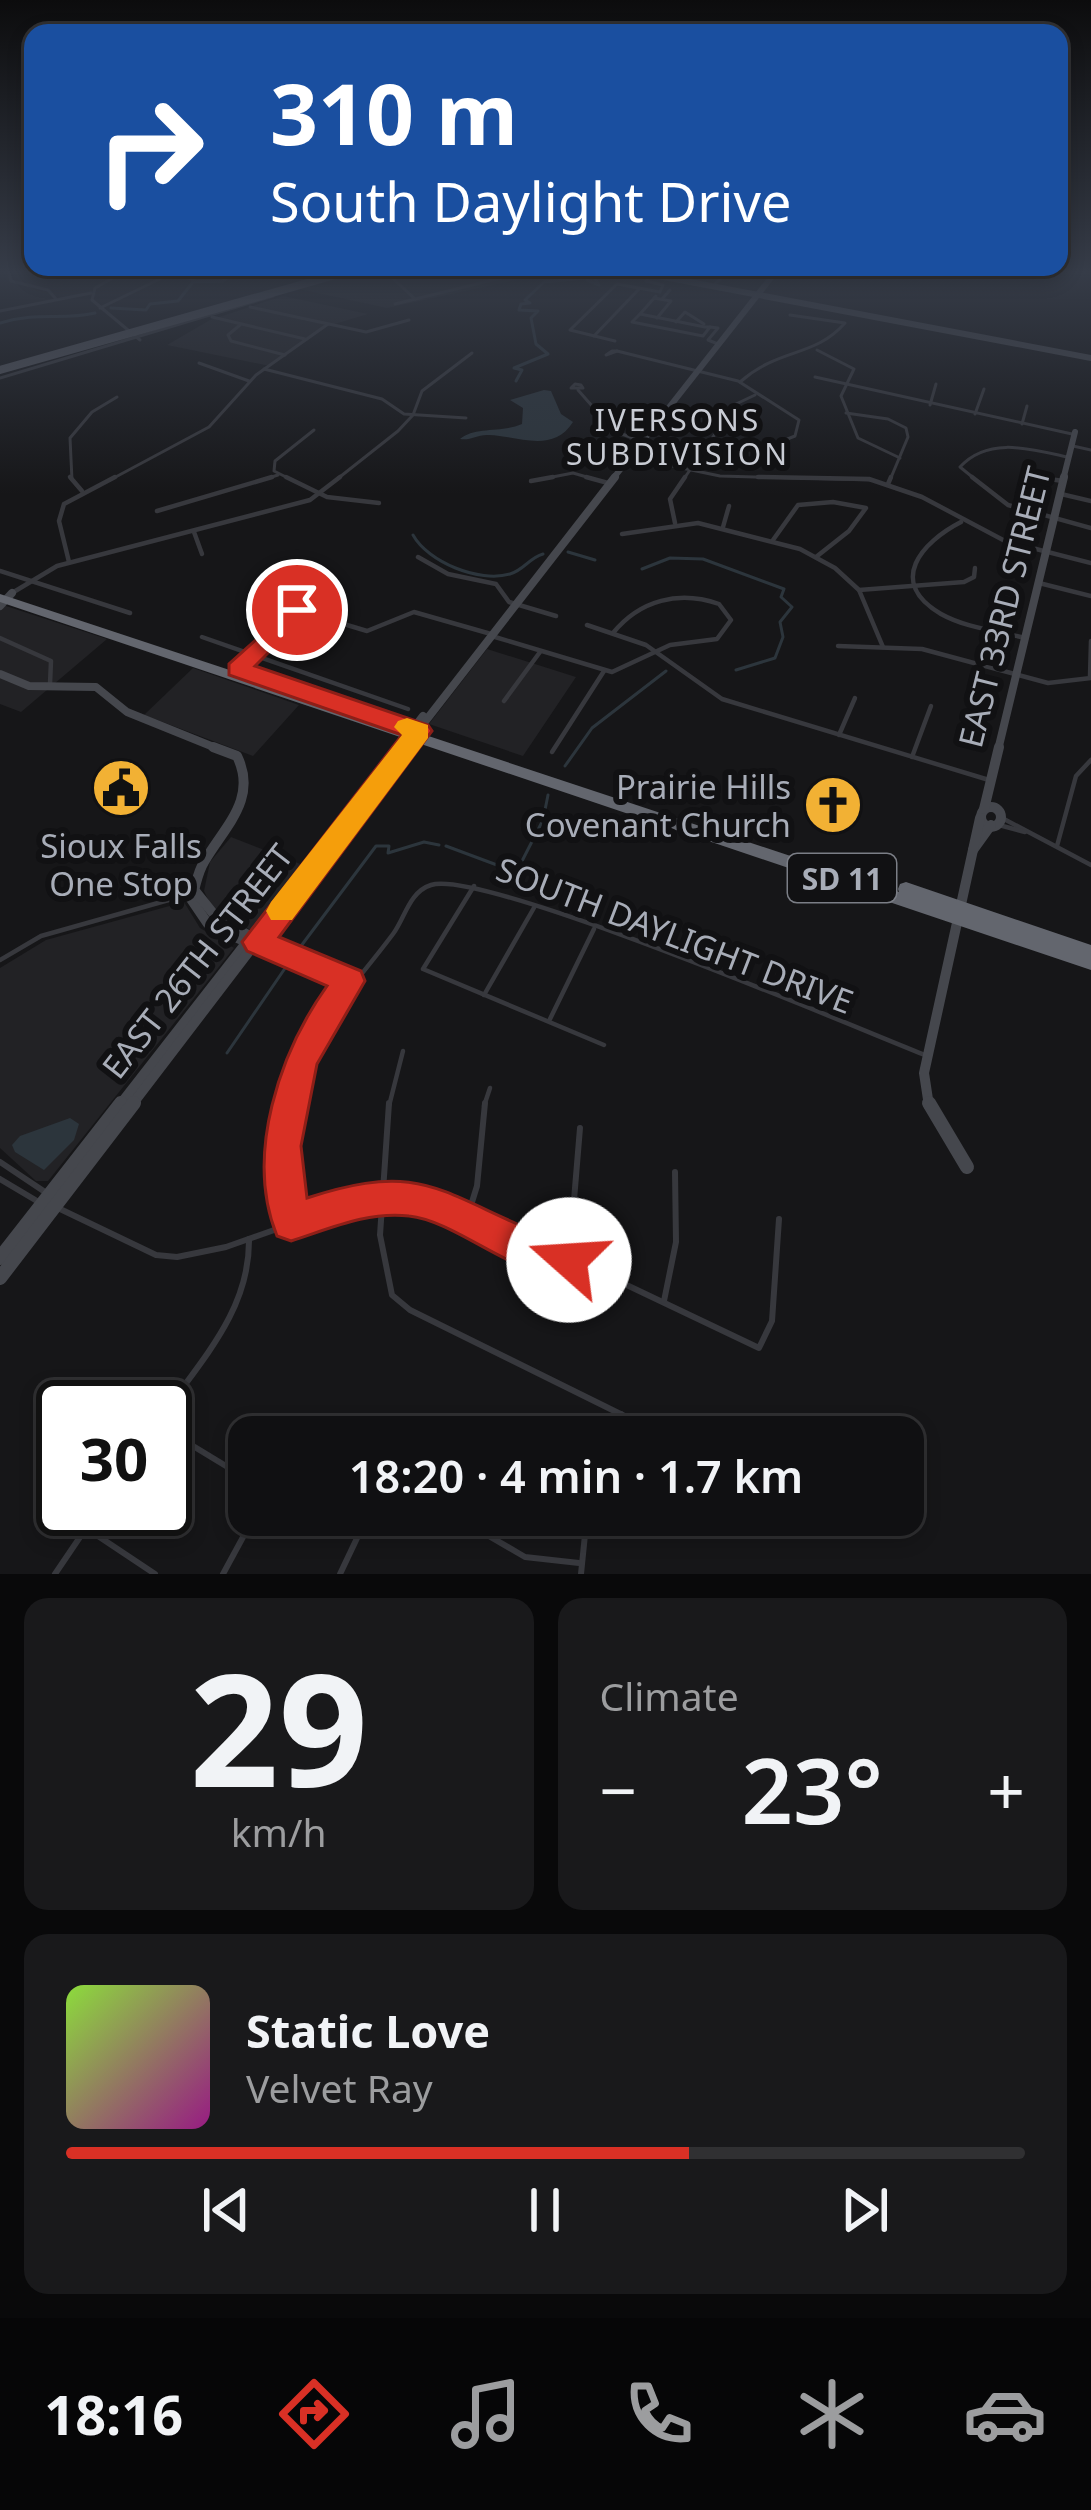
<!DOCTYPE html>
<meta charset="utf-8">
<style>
:root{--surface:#101012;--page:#19191b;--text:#f1f3f6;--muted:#9c9d9f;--line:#303032;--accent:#d93025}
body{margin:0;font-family:"Noto Sans",sans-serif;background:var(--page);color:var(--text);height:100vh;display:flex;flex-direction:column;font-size:45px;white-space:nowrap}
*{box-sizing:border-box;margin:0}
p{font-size:39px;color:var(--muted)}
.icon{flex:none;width:66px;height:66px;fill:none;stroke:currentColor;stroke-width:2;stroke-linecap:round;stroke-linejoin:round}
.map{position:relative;height:1574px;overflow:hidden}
.panel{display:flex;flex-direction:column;gap:24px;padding:24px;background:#09090a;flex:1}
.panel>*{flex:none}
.guide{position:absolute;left:24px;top:24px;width:1044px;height:252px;border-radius:24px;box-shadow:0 6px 18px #0003,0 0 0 3px var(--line);background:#1a4fa0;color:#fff;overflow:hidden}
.speed{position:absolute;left:36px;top:1380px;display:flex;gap:24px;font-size:60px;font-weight:700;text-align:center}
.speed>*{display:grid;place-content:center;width:156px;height:156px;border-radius:50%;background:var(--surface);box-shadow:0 6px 18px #0003,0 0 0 3px var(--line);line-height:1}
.speed .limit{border:6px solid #111;border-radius:18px;background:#fff;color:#111}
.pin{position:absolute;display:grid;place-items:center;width:102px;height:102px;color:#fff;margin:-51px;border:6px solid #fff;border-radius:50%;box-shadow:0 3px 12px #0007}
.me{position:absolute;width:132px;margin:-66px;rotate:289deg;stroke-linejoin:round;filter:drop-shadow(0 0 9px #0008)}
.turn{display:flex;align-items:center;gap:42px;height:252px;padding:0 48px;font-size:54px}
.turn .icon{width:156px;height:156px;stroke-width:2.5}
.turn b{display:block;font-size:84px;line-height:102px}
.big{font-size:90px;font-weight:600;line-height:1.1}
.panel .widget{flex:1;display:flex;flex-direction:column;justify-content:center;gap:18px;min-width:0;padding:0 42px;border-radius:24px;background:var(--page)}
.panel .dial{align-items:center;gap:0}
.dial b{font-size:156px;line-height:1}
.song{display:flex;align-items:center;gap:36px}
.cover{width:144px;height:144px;border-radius:18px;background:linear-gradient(135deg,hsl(90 70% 55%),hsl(310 70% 35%))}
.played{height:12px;border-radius:6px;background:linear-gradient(90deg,var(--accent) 65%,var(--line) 65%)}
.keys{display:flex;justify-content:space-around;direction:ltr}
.heat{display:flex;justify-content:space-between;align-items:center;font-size:66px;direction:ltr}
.panel .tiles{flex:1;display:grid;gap:24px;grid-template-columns:1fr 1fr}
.widget:last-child{grid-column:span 2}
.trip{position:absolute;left:228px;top:1416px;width:696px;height:120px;border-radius:24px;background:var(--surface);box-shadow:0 6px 18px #0003,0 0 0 3px var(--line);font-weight:600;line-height:120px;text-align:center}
.dock{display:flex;height:192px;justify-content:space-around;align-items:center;background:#060607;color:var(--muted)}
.dock .icon{width:84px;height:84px}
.dock .active{color:var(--accent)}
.dock b{font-size:54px;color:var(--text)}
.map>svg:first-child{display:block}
</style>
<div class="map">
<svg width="1091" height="1574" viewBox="0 0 1091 1574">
<rect width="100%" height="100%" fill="#161618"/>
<!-- built -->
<g fill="#222225">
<path d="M353 274H543L387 308 299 289Z"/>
<path d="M283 296 368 314 328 326 270 366 167 345 210 320Z"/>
<path d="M0 604 107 639 21 712 0 704Z"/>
<path d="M487 649 576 677 523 756 429 724Z"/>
<path d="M193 668 299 705 253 756 144 715Z"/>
<path d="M231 837 303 865 251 930 213 910 204 891 210 862Z"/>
<path d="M184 902 200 928 234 948 48 1181H36L0 1148V968L46 940Z"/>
</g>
<!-- water -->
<g fill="#2c353c">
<path d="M544 390 551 391 561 414 573 422C553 454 518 436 489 435 477 434 471 441 460 439 475 426 502 433 522 424L523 408 510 400Z"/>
<path d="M70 1118 79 1124 74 1140 44 1170 15 1152 12 1145 20 1136Z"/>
</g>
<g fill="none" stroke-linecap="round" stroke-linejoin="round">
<!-- stream -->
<g stroke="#2c353c" stroke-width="3">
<path d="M587 280 599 285 595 279 612 274"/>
<path d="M111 308 146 310 150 304 178 301 193 282 223 281 232 274"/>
<path d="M0 323C40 311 61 321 95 313"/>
<path d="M516 381 522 370 514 368 548 354 536 344 531 318 538 311 519 310 521 304 530 303 525 300 544 282 583 278"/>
<path d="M413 535C428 562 479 583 510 574 524 570 529 558 543 554"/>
<path d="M568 552 595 560"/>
<path d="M642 569 670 558 703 559 784 589 781 597 792 607 780 622 783 637 775 658 736 670"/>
<path d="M565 766 592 728 666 671"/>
<path d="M446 846 505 868 520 865 543 820 548 795"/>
<path d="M295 954 376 846H389L388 853 424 842 439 845"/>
<path d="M227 1053 290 961"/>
</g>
<!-- street-far2 -->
<g stroke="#37383d" stroke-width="3">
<path d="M9 274 11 281 48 290 56 299"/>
<path d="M120 274 95 288 92 300 140 340"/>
<path d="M174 274 192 279 204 274"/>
<path d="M388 274 415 299"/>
<path d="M336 278 354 274"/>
<path d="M713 286 725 274"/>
<path d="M654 298 671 301 657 318"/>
<path d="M662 299 670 290"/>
<path d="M395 304 517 274"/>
<path d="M250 307 366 332 409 320"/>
<path d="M100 308 170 274"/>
<path d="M0 311 91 293"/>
<path d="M640 314 656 296"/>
<path d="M640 314 705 327H710L703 336 632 322Z"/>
<path d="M212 317 305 339"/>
<path d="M676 322 685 312 704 324"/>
<path d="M240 325 228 335 231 341 285 355"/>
<path d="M710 327 718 328 708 340 718 344"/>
<path d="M594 336 640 288"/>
<path d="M615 341 570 330 617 284 660 292 663 285 646 281 651 274"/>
<path d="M817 350 854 369 841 396 858 438 900 458"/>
<path d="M612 351H617L606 355Z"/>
<path d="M617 351 738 381 799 420 795 436 762 449 710 442"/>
<path d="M199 363 249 381"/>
<path d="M264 369 382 399 404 414 466 418"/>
<path d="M815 377 1072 434"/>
<path d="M0 378 273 296"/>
<path d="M740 382C780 347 814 358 845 323L790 315"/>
<path d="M575 384 581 385 583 388H571Z"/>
<path d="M578 390 614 431 641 441"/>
<path d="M930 405 936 384"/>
<path d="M666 410 688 415"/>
<path d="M846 413 888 419 906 428 908 437 890 480"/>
<path d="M975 414 984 389"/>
<path d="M730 418 748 422"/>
<path d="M1022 424 1027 406"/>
<path d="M1073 446 1091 450"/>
<path d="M629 457 720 476 871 480"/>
<path d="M1025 475 1055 480"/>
<path d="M72 480 70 438 92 412 117 397"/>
<path d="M110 480 209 427 256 375 328 324"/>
<path d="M262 480 278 475"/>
<path d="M292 480 274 471 275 461 314 430"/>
<path d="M336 480 398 431 413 415 422 391 472 353"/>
<path d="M537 480 573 473 597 480"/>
<path d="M683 480 736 404 755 395"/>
<path d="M976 480 960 467C988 436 1031 449 1067 457"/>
</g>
<!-- street-far1 -->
<g stroke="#37383d" stroke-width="4.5">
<path d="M70 477 82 491"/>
<path d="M286 477 327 497 379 503"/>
<path d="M586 477 608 483"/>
<path d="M758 477 869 479 922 497 1005 541 1091 563"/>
<path d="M972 477 1008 505 1091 528"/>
<path d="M1036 477 1063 481"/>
<path d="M531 481 553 477"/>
<path d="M888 484 891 477"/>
<path d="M1061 494 1091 501"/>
<path d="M157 511 272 477"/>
<path d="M961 522C922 542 886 582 941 614 966 628 998 631 1025 638"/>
<path d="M675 523 670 499 685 477"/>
<path d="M723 527 729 506"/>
<path d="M194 532 202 554"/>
<path d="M622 534 698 523 800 549 835 568 859 590 883 647"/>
<path d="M773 540 798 505 833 502 866 508 849 531 816 557"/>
<path d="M418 557 448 574 496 584 509 602 556 616"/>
<path d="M69 562 59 521 64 504 115 477"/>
<path d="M0 571 130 613"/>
<path d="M1039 583 1091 596"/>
<path d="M859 590 964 582 974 577 975 568"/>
<path d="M12 593 57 566 310 500 340 477"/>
<path d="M297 610 367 631 414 612 491 634"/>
<path d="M587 625 646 645 722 699 989 780"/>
<path d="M202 637 408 709"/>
<path d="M495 637 612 672 670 645 717 639 731 620 719 604C679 590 640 600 613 633"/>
<path d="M0 638 51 661 50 684"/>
<path d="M838 646 922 649 1048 683 1091 678"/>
<path d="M237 669 297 610 315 579"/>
<path d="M1090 676 1091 641"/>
<path d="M504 701 540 652"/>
<path d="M839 735 855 698"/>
<path d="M552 752 604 671"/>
<path d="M912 757 931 706"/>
<path d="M1002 818 1091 865"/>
<path d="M999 825 1025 832"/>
<path d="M1057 846 1076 776 1091 760"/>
<path d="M474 886 423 969 604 1045"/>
<path d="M261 943 350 981"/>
<path d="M0 960 41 936 190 894"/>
<path d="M484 995 535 906"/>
<path d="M550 1019 594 929"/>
<path d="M290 1106C312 1023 345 998 393 934 405 918 409 892 431 885 482 868 854 1027 925 1055"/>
<path d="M389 1106 403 1051"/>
<path d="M484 1106 490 1088"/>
</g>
<!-- street -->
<g stroke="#37383d" stroke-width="6">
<path d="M389 1103 380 1235 392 1295 410 1310 667 1437"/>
<path d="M0 1162 45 1192"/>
<path d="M0 1179 42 1204"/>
<path d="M58 1208 156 1255 177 1257 226 1247 359 1200H426L539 1253 591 1268 759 1348 772 1321 779 1219"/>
<path d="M467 1218 477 1186 485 1103"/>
<path d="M291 1222 285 1163 291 1103"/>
<path d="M569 1260 580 1128"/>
<path d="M664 1301 676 1242 675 1172"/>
<path d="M165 1412C203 1358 250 1309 249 1239"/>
<path d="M165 1429 249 1480"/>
<path d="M295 1437 298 1420"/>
<path d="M613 1437 621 1414"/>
<path d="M453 1515 525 1557 579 1563"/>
<path d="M86 1528 155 1574"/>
<path d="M55 1574 99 1509"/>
<path d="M223 1574 255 1515"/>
<path d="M340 1574 368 1515"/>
<path d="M581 1574 587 1515"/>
</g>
<!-- secondary-far3 -->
<g stroke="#45474d" stroke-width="6">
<path d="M648 274 1091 358"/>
<path d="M612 480 774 274"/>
<path d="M1063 480 1075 432"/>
</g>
<!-- secondary-far2 -->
<g stroke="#45474d" stroke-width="8">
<path d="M0 606 12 593"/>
<path d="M0 674 29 686 96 687 127 712 221 750"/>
<path d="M397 750 423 716"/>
<path d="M403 750 615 477"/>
<path d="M998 750 1064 477"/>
</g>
<!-- secondary-far1 -->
<g stroke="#45474d" stroke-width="10">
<path d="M213 747 237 756C258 799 225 826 204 862 197 873 196 887 191 899L208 924 246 942"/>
<circle cx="991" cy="817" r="10"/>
<path d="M984 809 999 747"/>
<path d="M973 850 991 825"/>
<path d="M196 892 216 917 255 939"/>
<path d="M119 1106 399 747"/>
<path d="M131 1106 405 747"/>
<path d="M929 1106 924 1073 980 818"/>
</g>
<!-- secondary -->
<g stroke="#45474d" stroke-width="14">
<path d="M929 1103 967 1167"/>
<path d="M0 1258 121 1103"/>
<path d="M0 1278 134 1103"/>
</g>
<!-- primary -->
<path stroke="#53555c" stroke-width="8" d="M0 370 339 274"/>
<!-- highway -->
<path fill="#63666e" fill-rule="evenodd" d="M0 594 899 892 898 889 900 884 906 882 1091 945V970L0 602Z"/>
</g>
<!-- sky -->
<linearGradient id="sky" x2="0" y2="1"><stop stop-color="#0c0c0d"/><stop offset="0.55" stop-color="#363c48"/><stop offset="1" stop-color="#363c48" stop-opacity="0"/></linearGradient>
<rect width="1091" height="494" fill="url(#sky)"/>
<!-- route -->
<path fill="#d93025" stroke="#8d1f18" stroke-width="3" d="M297 603 305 605V616L255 666 428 725 432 731 279 937 361 971 365 981 317 1064 301 1146 307 1198C421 1161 437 1191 538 1233 552 1239 568 1240 583 1246L588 1260 583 1274C533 1294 461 1221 409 1216 368 1211 329 1229 291 1241L277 1236C244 1155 280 1052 327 986L247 951 242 942 402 735 229 675V664Z"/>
<!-- slow -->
<path fill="#f59e0b" d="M407 718 428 725V738L292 920H271L266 911 271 902 402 735 394 727 398 721Z"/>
<!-- icons -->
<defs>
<g id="civic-disc" transform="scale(3)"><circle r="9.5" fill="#f2b134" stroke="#111113"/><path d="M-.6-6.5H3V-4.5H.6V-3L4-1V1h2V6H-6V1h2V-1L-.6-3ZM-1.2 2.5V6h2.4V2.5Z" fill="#111"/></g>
<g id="church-disc" transform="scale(3)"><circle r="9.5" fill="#f2b134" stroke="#111113"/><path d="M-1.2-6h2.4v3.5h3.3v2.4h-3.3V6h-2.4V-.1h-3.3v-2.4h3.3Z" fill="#111"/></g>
</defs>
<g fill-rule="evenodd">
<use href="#civic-disc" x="121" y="788"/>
<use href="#church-disc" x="833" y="805"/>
</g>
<g text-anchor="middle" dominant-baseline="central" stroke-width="12" stroke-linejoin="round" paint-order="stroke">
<!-- far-neighbourhood labels -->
<g font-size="30" letter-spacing="3" fill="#c9ccd4" stroke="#111113">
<text x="678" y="419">IVERSONS<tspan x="678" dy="34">SUBDIVISION</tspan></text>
</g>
<!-- shield labels -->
<rect fill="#111113" stroke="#7b7e86" stroke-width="3" x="788" y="854" width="108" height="48" rx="9"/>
<g font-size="30" font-weight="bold" fill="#a8adb8">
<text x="842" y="878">SD 11</text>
</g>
<!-- street labels -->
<g font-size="33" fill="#a8adb8" stroke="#111113">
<text transform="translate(1004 607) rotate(-76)">EAST 33RD STREET</text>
<text transform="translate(675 935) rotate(21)">SOUTH DAYLIGHT DRIVE</text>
<text transform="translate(197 961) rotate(-52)">EAST 26TH STREET</text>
</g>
<!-- poi labels -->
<g font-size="33" fill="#a8adb8" stroke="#111113" text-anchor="end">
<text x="791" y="786">Prairie Hills<tspan x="791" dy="38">Covenant Church</tspan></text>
<text x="121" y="845" text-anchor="middle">Sioux Falls<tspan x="121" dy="38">One Stop</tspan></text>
</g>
</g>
</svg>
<div class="speed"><div class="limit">30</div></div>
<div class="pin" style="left:297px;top:610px;background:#d93025"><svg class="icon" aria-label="arrive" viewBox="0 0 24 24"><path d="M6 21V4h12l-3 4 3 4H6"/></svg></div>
<svg class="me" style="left:569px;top:1260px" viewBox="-20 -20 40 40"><circle r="19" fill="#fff"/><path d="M0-13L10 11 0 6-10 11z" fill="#d93025"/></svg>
<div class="trip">18:20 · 4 min · 1.7 km</div>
<div class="guide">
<div class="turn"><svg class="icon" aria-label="right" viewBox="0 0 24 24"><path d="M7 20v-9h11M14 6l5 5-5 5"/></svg><div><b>310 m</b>South Daylight Drive</div></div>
</div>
</div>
<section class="panel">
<div class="tiles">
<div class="widget dial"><b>29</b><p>km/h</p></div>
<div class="widget"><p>Climate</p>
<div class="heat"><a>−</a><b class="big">23°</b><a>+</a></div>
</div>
<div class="widget">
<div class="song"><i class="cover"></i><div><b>Static Love</b><p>Velvet Ray</p></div></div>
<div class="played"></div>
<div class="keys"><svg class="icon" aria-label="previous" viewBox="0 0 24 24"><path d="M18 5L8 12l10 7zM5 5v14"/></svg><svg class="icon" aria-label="pause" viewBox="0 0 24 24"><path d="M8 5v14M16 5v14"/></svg><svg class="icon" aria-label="next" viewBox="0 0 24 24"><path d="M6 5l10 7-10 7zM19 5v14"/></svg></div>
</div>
</div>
</section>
<nav class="dock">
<b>18:16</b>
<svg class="icon active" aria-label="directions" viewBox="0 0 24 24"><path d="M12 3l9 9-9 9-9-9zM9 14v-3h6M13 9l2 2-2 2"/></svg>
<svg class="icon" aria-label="music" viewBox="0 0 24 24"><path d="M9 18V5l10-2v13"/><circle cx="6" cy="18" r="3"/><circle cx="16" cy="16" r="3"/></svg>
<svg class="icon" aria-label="phone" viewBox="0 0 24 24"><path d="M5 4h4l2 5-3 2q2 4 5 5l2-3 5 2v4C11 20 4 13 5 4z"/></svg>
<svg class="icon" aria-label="climate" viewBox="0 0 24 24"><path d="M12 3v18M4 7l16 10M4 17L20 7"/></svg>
<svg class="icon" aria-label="car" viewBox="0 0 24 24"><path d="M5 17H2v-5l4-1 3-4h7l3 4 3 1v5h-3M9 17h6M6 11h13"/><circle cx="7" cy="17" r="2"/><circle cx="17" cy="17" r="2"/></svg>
</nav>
